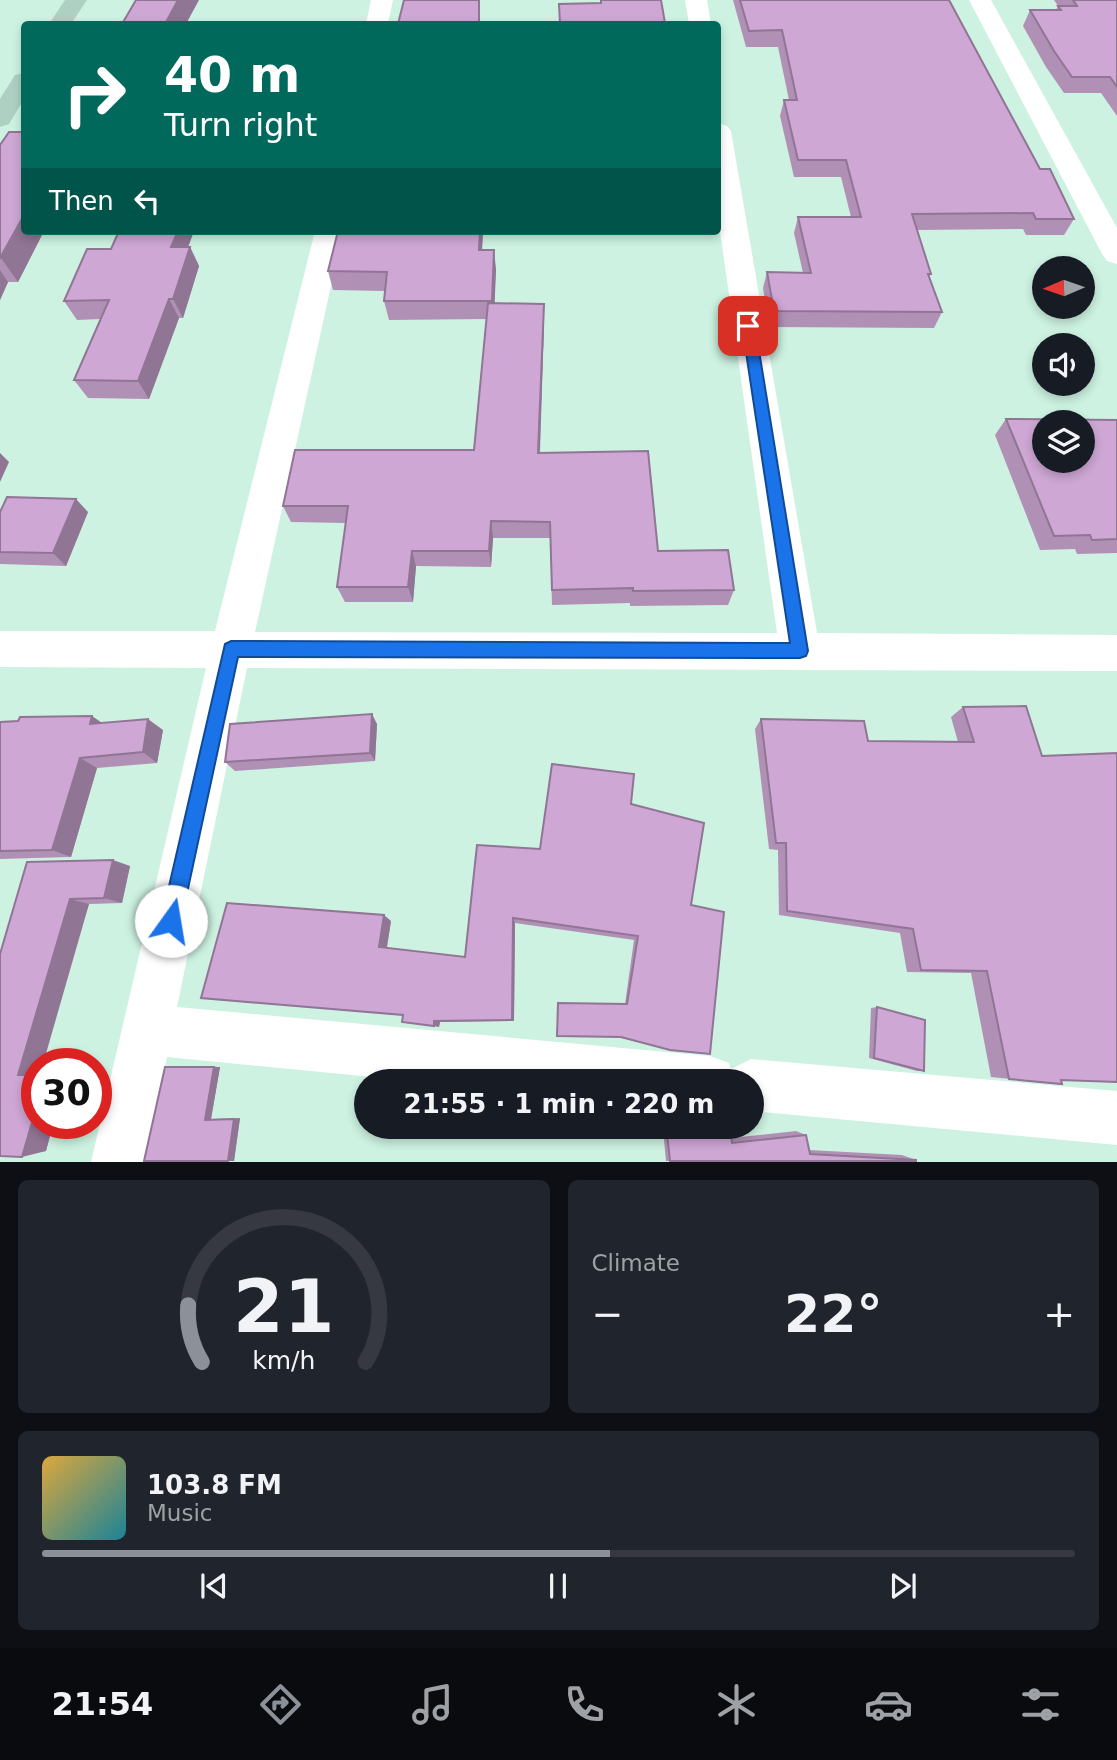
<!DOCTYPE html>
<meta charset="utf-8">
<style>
:root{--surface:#171b24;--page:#20242c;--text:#f1f3f6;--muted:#9ea1a6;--line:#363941;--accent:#8c9099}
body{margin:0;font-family:"DejaVu Sans",sans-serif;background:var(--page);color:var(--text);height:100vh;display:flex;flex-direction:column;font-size:26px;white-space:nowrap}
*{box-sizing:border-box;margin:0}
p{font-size:23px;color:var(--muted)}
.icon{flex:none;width:38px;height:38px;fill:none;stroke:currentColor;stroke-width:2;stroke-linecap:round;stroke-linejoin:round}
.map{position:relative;height:1162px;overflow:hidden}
.details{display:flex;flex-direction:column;gap:18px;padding:18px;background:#0d0f14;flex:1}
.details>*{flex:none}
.hud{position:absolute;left:21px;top:21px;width:700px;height:214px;border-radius:7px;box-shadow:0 4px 10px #0003;background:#00695c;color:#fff;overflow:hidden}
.needle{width:46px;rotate:268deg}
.fabs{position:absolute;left:1032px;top:256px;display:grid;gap:14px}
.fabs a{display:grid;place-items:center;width:63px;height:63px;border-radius:50%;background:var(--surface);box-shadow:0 4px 10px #0003;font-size:35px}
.speed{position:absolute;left:21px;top:1048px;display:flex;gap:14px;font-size:35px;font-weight:700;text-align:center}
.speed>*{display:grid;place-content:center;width:91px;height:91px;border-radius:50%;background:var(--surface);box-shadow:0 4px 10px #0003;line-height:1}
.speed .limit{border:10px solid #d22;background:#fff;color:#111}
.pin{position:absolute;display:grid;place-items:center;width:60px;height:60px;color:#fff;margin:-30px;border-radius:14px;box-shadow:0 4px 10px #0006}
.me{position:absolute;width:77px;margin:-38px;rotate:13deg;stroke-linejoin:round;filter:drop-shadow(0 0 5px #0008)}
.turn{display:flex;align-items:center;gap:24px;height:147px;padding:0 28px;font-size:32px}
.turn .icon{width:91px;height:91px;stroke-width:2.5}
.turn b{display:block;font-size:49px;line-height:60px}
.then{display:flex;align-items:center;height:66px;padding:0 28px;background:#0003;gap:14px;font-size:26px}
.big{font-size:52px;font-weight:700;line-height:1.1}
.details .tile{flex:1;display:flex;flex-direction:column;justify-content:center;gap:10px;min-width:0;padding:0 24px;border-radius:10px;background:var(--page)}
.details .dial{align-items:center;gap:0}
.dial svg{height:182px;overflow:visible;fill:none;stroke:var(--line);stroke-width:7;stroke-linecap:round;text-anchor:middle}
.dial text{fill:var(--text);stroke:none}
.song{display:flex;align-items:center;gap:21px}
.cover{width:84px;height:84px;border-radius:10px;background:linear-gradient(135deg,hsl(40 70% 55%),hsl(190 70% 35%))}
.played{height:7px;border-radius:4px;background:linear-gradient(90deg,var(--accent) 55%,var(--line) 55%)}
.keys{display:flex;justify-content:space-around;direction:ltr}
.heat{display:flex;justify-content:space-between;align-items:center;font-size:38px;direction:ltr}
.details .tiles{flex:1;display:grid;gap:18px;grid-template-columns:1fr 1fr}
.tile:last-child{grid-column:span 2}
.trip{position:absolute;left:354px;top:1069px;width:410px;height:70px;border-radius:35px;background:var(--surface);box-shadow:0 4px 10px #0003;font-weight:700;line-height:70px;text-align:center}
.tabs{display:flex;height:112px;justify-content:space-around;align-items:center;background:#090b0e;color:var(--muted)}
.tabs .icon{width:49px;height:49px}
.tabs .current{color:var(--accent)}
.tabs b{font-size:32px;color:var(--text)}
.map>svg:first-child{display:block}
</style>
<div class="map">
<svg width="1117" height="1162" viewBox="0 0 1117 1162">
<rect width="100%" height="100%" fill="#cdf2e1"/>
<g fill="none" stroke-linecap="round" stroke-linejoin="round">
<!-- minor -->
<g fill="#fff" fill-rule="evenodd">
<path d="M371 0H393L388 24H366Z"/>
<path d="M685 0H707L711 24H689Z"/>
<path d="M969 0H991L1117 228V264L1107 261 1102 254Z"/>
<path d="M718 123 727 126 731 131 817 633 1117 635V671L247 668 177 1007 710 1056 729 1063 731 1069 751 1059 1117 1091V1145L751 1111V1082H424L167 1057 146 1162H91L206 668 0 667V631H215L315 231H343L255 632 777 633 718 217Z"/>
</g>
<!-- secondary -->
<g fill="#aed0c3" fill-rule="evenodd">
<path d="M65 0H87L71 24H49Z"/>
<path d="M24 73V99L9 124 0 127V99L15 75Z"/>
</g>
</g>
<!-- wall -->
<g fill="#b190b6">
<path d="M733 0H949L1040 169 1074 219 1064 235H1026L1023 229 917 230 931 274 929 277 942 312 934 328 769 327 763 288 767 272 803 273 794 233 798 217H851L841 177H794L780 116 784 100H789L778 47H746Z"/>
<path d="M1054 0H1117V116L1101 93H1064L1046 67 1023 26 1030 10H1056L1058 6Z"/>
<path d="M0 145 24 231H44L18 282H8L0 300Z"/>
<path d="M119 231H194L188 247H190L199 266 183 318H179L149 399 88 398 74 380 101 319 77 320 64 301 111 249Z"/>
<path d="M338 231H483L482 250 496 269 494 304 544 324 540 453 658 551 734 590 728 605 630 606V603L552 605 550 538H493L491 567 416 566 413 602H345L337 587 346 523 291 522 283 506 474 450 487 319 389 320 384 301 385 291 333 290 328 271Z"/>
<path d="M1006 419 1117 420V553L1077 554 1075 549 1040 550 995 435Z"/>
<path d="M0 512H88L66 566 0 564Z"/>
<path d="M1026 706 1061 1080 1062 1084 991 1077 971 973 907 972 900 933 779 915 778 850 769 849 755 729 761 719 868 741 958 742 951 717 963 707Z"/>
<path d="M0 722 102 723 163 730 157 763 97 768 71 857 0 859Z"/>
<path d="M377 724 375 761 235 771 225 762Z"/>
<path d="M631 804 691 905 710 1054 665 1049 618 1037 625 1004 634 940 515 923 514 1021 440 1022 439 1027 403 1015 201 998 391 921 387 948 465 957 540 849Z"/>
<path d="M27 862 130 866 122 903 89 904 37 1064V1124H53L46 1151 0 1156Z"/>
<path d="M877 1007 924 1071H917L869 1058 871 1008Z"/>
<path d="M172 1066 220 1067 211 1119 240 1118 234 1161 165 1067Z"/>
<path d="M723 1127 730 1131 731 1138 796 1131 806 1135 809 1150 902 1155 916 1160V1161H666L663 1129Z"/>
</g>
<!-- shaded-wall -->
<g fill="#907594">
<path d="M178 0H199L186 24H165Z"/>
<path d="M479 0 480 8V24H479Z"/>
<path d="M24 215V231H44L18 282 1 258Z"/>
<path d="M178 231H194L181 266 171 247Z"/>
<path d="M480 231H483L481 269 479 250Z"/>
<path d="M190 247 199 266 183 318 173 299Z"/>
<path d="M494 250 496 269 494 319 492 301Z"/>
<path d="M0 270 8 282 0 300Z"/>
<path d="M169 299 179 318 149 399 138 381Z"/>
<path d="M544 304V324L539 471 538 453Z"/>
<path d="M0 453 9 462 0 482Z"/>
<path d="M76 499 88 512 66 566 53 553Z"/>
<path d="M491 521 493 538 491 567 489 551Z"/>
<path d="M412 551 416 566 413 602 408 587Z"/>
<path d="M372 714 377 724 375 761 370 753Z"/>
<path d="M92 716 108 727 90 724Z"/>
<path d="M148 719 163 730 157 763 143 752Z"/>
<path d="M80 758 97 768 71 857 52 850Z"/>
<path d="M113 860 130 866 122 903 104 898Z"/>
<path d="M70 899 89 904 43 1064H37V1073L18 1075Z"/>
<path d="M384 915 391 921 386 951 379 947Z"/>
<path d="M513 918 515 923 514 1021 512 1020Z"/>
<path d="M434 1021 440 1022 439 1027 434 1026Z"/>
<path d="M214 1067H220L211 1119 205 1120Z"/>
<path d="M37 1105V1124H53L46 1151 22 1157Z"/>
<path d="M240 1118 234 1161H228L234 1119Z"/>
</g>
<!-- building -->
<g fill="#cea7d4" stroke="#907594" stroke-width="2" fill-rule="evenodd">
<path d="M136 0H178L165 24H122Z"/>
<path d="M404 0H479V24H398Z"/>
<path d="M601 0H661L665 23H661L662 24H560L559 4 601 3Z"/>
<path d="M740 0H949L1040 169H1050L1074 219H1036L1033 213 912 214 931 274H928L942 312 774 311 767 272 811 273 798 217H861L846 160H798L784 100H797L782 30 749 31Z"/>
<path d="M1073 0H1117V87L1110 77H1072L1054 51 1030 10H1061L1058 6H1077Z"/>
<path d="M9 132H24V215L0 258V145Z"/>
<path d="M119 231H178L171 247H190L173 299H169L138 381 74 380 109 300 64 301 87 249H111Z"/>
<path d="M338 231H480L479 250H494L492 301H384L387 272 328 271Z"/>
<path d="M488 303 544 304 538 453 648 451 658 551 728 550 734 590 633 591V588L552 590 550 522 491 521 489 551H412L408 587H337L348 506H283L295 450H474Z"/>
<path d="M1006 419 1117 420V539L1092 540 1090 535 1054 536ZM1045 422H1083V460H1045Z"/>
<path d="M7 497 76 499 53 553 0 552V512Z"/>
<path d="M1026 706 1042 756 1117 753V1082L1061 1080 1062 1084 1009 1079 987 971 921 970 913 929 787 911 786 843H776L761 719 864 721 868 741 974 742 963 707Z"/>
<path d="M372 714 370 753 225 762 230 724Z"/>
<path d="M92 716 90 724 148 719 143 752 80 758 52 850 0 851V722L18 721 20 717Z"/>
<path d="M552 764 634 774 631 804 704 823 691 905 724 912 710 1054 670 1050 621 1037 557 1036 558 1003 627 1004 638 936 513 918 512 1020 434 1021V1026L402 1022 403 1015 201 998 227 903 384 915 379 947 465 957 477 845 540 849Z"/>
<path d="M113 860 104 898 70 899 18 1075H37V1105L22 1157 0 1156V954L27 862Z"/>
<path d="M877 1007 925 1020 924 1071 874 1058Z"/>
<path d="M165 1067H214L205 1120 234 1119 228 1161H144Z"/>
<path d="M730 1131 732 1143 806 1135 810 1154 916 1160V1161H670L667 1133Z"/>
</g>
<!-- route -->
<path fill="#1a73e8" stroke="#114b97" stroke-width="2" d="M748 321 755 326 808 651 806 656 800 658 238 657 181 921 178 928 171 931 164 928 161 921 225 644 231 641 790 643 742 326Z"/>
</svg>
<div class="fabs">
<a><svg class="needle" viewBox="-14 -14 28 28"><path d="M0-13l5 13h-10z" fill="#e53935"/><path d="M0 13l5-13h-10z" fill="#9ea1a6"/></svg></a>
<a><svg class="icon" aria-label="sound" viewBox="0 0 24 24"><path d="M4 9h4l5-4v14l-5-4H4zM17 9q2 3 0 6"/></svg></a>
<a><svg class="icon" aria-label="layers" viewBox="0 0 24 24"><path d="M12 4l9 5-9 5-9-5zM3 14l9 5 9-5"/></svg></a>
</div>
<div class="speed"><div class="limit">30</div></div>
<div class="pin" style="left:748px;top:326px;background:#d93025"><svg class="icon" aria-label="arrive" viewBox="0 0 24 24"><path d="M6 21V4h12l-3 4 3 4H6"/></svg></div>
<svg class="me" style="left:171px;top:921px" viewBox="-20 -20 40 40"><circle r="19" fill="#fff"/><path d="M0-13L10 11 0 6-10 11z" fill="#1a73e8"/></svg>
<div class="trip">21:55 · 1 min · 220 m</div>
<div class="hud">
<div class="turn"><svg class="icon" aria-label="right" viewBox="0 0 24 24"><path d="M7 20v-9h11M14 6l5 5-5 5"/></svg><div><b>40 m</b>Turn right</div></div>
<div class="then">Then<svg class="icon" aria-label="left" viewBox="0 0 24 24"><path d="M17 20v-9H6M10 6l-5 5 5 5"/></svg></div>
</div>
</div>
<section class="details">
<div class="tiles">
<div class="tile dial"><svg viewBox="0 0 100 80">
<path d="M14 69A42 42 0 1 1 86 69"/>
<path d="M14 69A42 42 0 0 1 8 44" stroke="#8c9099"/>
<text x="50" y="56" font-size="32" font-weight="700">21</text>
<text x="50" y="72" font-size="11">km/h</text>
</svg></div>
<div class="tile"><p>Climate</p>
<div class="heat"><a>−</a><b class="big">22°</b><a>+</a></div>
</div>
<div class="tile">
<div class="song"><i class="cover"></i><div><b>103.8 FM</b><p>Music</p></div></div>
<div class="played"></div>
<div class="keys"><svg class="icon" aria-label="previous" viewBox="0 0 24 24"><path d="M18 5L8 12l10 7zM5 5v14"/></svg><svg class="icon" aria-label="pause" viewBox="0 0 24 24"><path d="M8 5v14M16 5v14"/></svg><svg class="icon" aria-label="next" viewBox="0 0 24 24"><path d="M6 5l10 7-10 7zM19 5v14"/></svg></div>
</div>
</div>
</section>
<nav class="tabs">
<b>21:54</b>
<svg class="icon current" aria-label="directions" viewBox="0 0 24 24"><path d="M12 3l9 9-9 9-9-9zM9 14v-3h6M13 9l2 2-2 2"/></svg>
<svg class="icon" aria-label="music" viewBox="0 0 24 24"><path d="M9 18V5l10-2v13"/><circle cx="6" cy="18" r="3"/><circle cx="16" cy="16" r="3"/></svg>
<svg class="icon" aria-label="phone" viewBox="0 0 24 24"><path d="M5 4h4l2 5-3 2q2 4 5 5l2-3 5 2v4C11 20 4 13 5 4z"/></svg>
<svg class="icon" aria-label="climate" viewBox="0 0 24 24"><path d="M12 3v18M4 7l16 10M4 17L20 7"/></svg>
<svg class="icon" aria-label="car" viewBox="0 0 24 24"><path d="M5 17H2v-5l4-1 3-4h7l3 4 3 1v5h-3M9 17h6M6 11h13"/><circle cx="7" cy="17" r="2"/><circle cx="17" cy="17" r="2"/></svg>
<svg class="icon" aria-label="filters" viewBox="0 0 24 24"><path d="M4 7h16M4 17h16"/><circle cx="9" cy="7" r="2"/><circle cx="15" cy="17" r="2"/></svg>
</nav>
